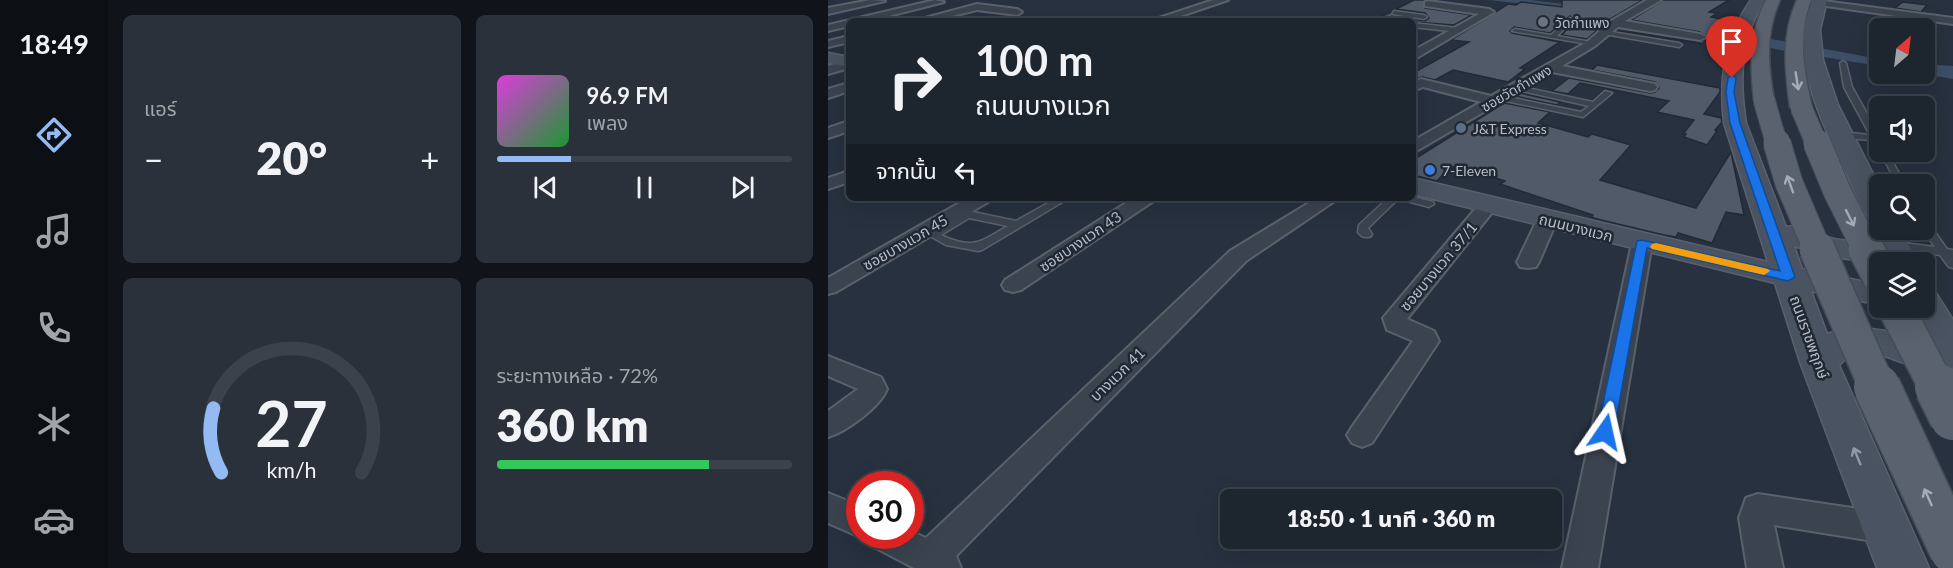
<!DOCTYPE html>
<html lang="th">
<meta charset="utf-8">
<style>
:root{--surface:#1d252f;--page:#2a313b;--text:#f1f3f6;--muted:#a0a5aa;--line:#3b424b;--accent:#93baf2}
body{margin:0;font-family:Lato,"Noto Sans Thai",sans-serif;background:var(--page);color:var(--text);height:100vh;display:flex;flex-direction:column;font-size:22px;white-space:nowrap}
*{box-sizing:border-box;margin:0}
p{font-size:20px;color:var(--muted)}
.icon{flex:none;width:33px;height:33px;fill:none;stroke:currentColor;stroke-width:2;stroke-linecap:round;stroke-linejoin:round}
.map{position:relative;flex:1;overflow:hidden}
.side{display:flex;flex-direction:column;gap:15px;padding:15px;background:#10141a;width:720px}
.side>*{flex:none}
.banner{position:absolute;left:18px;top:18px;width:570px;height:183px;border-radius:9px;box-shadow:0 6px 24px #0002,0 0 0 2px var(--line);background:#1d252f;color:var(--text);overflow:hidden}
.needle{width:39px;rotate:28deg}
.controls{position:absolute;left:1041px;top:18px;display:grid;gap:12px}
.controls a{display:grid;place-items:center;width:66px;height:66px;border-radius:9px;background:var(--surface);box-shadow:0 6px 24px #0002,0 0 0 2px var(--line);font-size:30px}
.speed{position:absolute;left:18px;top:471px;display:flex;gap:12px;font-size:30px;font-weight:700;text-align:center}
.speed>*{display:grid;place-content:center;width:78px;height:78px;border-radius:50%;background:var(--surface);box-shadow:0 6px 24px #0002,0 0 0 2px var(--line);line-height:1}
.speed .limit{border:9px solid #d22;background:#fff;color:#111}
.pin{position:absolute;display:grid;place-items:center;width:51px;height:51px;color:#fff;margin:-62px -26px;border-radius:50% 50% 50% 0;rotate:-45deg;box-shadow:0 0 6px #0007}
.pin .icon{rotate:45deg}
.me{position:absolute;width:66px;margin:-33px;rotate:11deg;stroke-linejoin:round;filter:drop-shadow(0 0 4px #0008)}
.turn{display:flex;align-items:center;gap:21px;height:126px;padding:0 30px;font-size:27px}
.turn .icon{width:78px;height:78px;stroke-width:2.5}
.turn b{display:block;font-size:42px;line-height:51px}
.then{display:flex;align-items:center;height:57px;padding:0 30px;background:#0003;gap:12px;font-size:22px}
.big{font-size:45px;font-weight:800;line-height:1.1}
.side .card{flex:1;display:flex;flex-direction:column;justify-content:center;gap:9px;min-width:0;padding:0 21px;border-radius:9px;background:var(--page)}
.side .dial{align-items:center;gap:0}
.dial svg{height:156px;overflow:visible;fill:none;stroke:var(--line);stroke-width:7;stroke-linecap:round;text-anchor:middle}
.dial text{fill:var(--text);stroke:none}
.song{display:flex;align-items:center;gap:18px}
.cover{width:72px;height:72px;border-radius:9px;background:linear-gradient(135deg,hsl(300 70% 55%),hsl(130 70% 35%))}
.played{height:6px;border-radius:3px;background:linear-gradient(90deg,var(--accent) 25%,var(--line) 25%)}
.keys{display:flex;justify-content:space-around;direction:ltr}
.heat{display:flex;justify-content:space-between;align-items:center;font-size:33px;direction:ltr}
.charge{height:9px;border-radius:4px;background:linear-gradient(90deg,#34c759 72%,var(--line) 0)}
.side .tiles{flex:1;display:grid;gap:15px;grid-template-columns:repeat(2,1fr)}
.trip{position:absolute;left:392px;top:489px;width:342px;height:60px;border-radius:9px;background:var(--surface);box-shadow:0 6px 24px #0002,0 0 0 2px var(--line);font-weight:800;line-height:60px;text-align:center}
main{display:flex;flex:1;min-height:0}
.menu{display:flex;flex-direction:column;width:108px;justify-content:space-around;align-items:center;background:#0c0f13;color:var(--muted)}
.menu .icon{width:42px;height:42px}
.menu .current{color:var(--accent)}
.menu b{font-size:27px;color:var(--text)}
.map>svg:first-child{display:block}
</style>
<main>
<nav class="menu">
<b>18:49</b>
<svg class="icon current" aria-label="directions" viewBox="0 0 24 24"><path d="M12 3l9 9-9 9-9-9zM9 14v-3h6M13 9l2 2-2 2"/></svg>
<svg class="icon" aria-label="music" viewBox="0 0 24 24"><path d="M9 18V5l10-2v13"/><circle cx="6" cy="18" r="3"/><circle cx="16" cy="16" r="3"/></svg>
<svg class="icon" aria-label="phone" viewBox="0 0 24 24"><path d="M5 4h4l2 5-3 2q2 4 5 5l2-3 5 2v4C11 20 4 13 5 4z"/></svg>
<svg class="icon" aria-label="climate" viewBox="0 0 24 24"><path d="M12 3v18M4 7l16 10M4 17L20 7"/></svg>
<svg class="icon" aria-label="car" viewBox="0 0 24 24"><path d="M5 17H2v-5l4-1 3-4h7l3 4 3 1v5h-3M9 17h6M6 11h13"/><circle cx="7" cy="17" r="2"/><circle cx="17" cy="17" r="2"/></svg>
</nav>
<section class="side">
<div class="tiles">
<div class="card"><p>แอร์</p>
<div class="heat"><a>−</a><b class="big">20°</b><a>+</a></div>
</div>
<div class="card">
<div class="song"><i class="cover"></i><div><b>96.9 FM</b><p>เพลง</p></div></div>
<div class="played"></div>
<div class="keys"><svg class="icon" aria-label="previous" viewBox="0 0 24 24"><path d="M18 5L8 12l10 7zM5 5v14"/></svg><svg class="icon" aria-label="pause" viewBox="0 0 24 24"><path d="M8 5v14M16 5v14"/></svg><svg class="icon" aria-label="next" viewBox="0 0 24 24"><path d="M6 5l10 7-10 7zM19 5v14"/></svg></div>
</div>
<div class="card dial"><svg viewBox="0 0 100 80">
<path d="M14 69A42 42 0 1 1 86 69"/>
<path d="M14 69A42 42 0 0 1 10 36" stroke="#93baf2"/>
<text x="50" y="56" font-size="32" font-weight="700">27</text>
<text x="50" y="72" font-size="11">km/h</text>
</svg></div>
<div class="card"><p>ระยะทางเหลือ · 72%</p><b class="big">360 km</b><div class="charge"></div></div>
</div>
</section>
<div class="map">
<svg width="1125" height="568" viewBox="0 0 1125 568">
<rect width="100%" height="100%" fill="#27313f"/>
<!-- water -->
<g fill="#3d4f66">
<path d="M661 0H702L844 17 932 37 1051 59V66L952 50 903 39 881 30 833 20Z"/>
<path d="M1097 64 1125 66V79L1096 74Z"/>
</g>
<!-- building -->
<g fill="#505a69" stroke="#222a36" stroke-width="1.5">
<path d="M586 0H596L597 8 644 15 626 25 548 19 563 12 564 16 597 21 601 18 597 13 568 9Z"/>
<path d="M734 0H815L782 19 759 39 734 35 746 21 742 16 722 33 686 27 682 31 684 33 732 42 692 68 697 69 680 82 625 70 607 80 594 77 585 80V73L641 42 623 40 680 4 688 5 693 2 734 7Z"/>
<path d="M835 0H901L881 12 889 13 883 17 904 21 892 39 882 37 874 44 789 31 872 42 880 38 872 32 803 20Z"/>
<path d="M1075 2 1099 5 1093 12 1067 8Z"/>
<path d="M1057 17 1084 20 1076 28H1044Z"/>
<path d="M769 65 892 88V92L876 114 893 118 894 122 887 130 889 131 879 145 856 137 858 134H855L866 120 829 112 841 101 752 83 740 94 724 91 741 78 822 93 827 92 831 88 827 82 764 70Z"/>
<path d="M692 93 732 102 729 105 687 96Z"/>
<path d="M676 103 722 112 710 123 760 137 764 134 803 145 772 180 868 208 903 152 916 215 898 212 884 243 850 233 848 237 836 235 773 220 763 217 765 215 672 184 677 181 643 170 640 172 623 166 609 181 585 175V160Z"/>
</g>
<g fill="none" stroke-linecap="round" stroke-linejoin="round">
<!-- lane casing -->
<g stroke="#59616c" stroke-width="3">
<g id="lane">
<path d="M566 11 596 15 599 17 596 19 564 14Z"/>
<path d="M742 18 744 21 729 36 763 42 765 45 684 31 687 29 723 35Z"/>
<path d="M585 23 630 28 633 30 630 32 585 27Z"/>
<path d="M778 31 851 43 854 45 851 47 776 34Z"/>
<path d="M1015 61 1018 63 1024 87 1052 137V148H1049L1045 140 1013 138 1009 135 1013 132 1042 135 1016 87 1012 63Z"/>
<path d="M685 85 765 102 777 91 784 93 755 117 668 99V95H671L753 112 761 106 685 89Z"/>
<path d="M1052 151 1059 152 1077 184H1069Z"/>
<path d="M585 197 605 202 606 204 601 207 575 200 573 198Z"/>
<path d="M229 198H241L154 250 150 251 118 245 102 236 107 229 130 215 128 213 129 211H140L188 221ZM141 218 180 226C152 242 146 250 113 235Z"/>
<path d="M560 198H571L540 228 544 234 543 236C538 238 533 237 530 232L531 225Z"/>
<path d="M1096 221 1100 222 1119 249 1125 250V268L1121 267 1112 255 1067 248 1061 245 1067 242 1107 247 1095 230H1096Z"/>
</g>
</g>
<!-- street casing -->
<g stroke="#59616c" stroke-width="4">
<g id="street">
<path d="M42 0 57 1 0 14V8Z"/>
<path d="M107 0 116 2 41 21H21V26L0 31V25Z"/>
<path d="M385 0H400L338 21H322Z"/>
<path d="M819 0H833L797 21 872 34 878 37 872 40 790 27 767 46 734 66 827 84 829 87 827 90 822 91 724 72 585 153V141L653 102 595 87 585 91V82L593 79 663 96 759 42 783 21Z"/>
<path d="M988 0 1125 18V24L991 5 988 4Z"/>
<path d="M600 1 661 9 666 12 585 60V51L651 14 597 6V2Z"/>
<path d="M149 4 189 9 194 12 189 15 149 10 104 21H86Z"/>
<path d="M21 36V42L0 47V41Z"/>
<path d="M21 60V68L0 74V66Z"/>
<path d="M21 83V91L0 98V89Z"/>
<path d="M21 121V131L0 138V128Z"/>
<path d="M21 171V182L0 189V178Z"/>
<path d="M140 198H162L160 202 8 292 0 294V278Z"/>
<path d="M306 198H330L193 290 185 292 177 290 174 285 177 280Z"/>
<path d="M489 198H511L418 261 128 556 133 568H86L46 547 41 536H82V531L98 538 402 251Z"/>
<path d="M661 199 668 201 670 205 579 319 606 331 611 341 544 443 534 447 524 443 519 435 524 427 585 341 559 330 555 318 654 201Z"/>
<path d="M719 214 726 216 729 220 711 262 708 267 700 268 692 267 689 262 709 220 712 216Z"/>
<path d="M814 237 821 239 824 243 770 568H734L804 243 807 239Z"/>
<path d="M0 356 53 377 59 389C52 407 18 432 0 437V411L30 389 0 376Z"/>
<path d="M0 493 32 506V536H36L32 537 0 523Z"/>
<path d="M930 494 1058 513 1070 517 1075 528 1070 539 1058 543 946 525 955 568H919L911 518 918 498Z"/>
</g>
</g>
<!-- secondary casing -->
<g stroke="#59616c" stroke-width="3">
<g id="secondary">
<path d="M923 0H937C912 39 911 79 918 123L958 227C970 224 974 230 985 233 999 238 1018 242 1032 241V226L1037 220 1041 219C1033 208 1028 194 1022 181 1001 138 976 89 975 40 974 27 980 12 985 0H999L992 30 995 60 1010 105 1052 188V230H1072L1091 262H1060L1055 253C1036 269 988 252 966 246L974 269 1052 285V305L983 291 999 334C1037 322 1068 332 1104 345L1083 308H1096V290L1108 293 1125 320V367L1123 371 1109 375 1057 356 1025 352 1011 365 1101 568H1049L972 362 947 283 585 194V178L940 262 896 123C891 78 896 38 923 0Z"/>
<path d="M0 53 21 57V67L0 63Z"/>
</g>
</g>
<!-- primary casing -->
<g stroke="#444c58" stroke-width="3">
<g id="primary">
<path d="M938 0H952C937 33 940 65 946 100L943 104 936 106 929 104 926 100C922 64 921 33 938 0Z"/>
<path d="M969 0H983C969 36 976 70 984 107L980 111 973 113 966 111 962 107C957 70 953 35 969 0Z"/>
</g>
</g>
<!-- lane -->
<use href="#lane" fill="#3b434f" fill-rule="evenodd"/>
<!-- street -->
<use href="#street" fill="#3b434f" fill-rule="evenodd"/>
<!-- secondary -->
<use href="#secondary" fill="#495361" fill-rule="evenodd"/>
<!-- primary -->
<use href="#primary" fill="#59626e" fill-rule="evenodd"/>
<!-- primary-bridge-far3 casing -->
<g stroke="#444c58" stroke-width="23" stroke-linecap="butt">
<g id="primary-bridge-far3">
<path d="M936 100 949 145"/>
<path d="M973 107 989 145"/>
</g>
</g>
<!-- primary-bridge-far2 casing -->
<g stroke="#444c58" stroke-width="29" stroke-linecap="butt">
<g id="primary-bridge-far2">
<path d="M949 143 961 183 990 251"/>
<path d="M989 143 1009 191 1039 251"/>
</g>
</g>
<!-- primary-bridge-far1 casing -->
<g stroke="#444c58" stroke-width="38" stroke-linecap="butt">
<g id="primary-bridge-far1">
<path d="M989 249 1050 389"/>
<path d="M1038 249 1052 276"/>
<path d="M1068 308 1110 389"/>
</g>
</g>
<!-- primary-bridge casing -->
<g stroke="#444c58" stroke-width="49" stroke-linecap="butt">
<g id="primary-bridge">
<path d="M1049 387 1125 550"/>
<path d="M1110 387 1125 417"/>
</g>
</g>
<!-- primary-bridge-far3 -->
<use href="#primary-bridge-far3" stroke="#59626e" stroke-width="21"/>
<!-- primary-bridge-far2 -->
<use href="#primary-bridge-far2" stroke="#59626e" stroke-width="27"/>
<!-- primary-bridge-far1 -->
<use href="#primary-bridge-far1" stroke="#59626e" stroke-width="35"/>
<!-- primary-bridge -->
<use href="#primary-bridge" stroke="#59626e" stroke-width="46"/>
</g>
<!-- one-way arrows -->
<defs><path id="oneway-shaft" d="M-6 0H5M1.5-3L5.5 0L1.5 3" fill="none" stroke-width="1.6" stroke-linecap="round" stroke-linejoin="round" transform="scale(1.5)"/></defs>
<g stroke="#a4acb7">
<use href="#oneway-shaft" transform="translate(969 81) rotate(81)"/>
<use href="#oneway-shaft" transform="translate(962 184) rotate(-110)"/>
<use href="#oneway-shaft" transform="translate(1022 218) rotate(63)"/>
<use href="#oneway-shaft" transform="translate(1100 497) rotate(-114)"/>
</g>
<use stroke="#9099a5" href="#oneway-shaft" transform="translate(1029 456) rotate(-112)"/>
<!-- route -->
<path fill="#1a73e8" stroke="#114b97" stroke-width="1.5" d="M904 75 908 78 906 92 912 123 967 277 960 281 819 248 786 432 784 437 777 439 771 437 769 432 809 241 814 240 952 271 902 123 898 92 900 78Z"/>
<!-- slow -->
<path fill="#f59e0b" d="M828 243 940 269 942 271 936 275 824 249 822 247 824 244Z"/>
<!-- markers -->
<circle fill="#6b7280" stroke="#202834" stroke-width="2" cx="715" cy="22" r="6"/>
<circle fill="#5c6f8a" stroke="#202834" stroke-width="2" cx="633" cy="128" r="6"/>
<circle fill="#3f7fe0" stroke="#202834" stroke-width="2" cx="602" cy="170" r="6"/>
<g text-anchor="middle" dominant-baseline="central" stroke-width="5" stroke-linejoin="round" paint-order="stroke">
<!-- far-poi labels -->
<g font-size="14" fill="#b7bec9" stroke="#202834" text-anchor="start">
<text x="727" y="22">วัดกำแพง</text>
<text x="645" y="128">J&amp;T Express</text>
<text x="614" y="170">7-Eleven</text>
</g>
<!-- far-street labels -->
<g font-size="14" fill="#b7bec9" stroke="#202834">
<text transform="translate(688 88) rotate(-30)">ซอยวัดกำแพง</text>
</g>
<!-- street labels -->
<g font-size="15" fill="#b7bec9" stroke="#202834">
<text transform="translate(748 227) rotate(14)">ถนนบางแวก</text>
<text transform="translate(252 241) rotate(-34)">ซอยบางแวก 43</text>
<text transform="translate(77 242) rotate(-30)">ซอยบางแวก 45</text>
<text transform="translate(610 266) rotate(-50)">ซอยบางแวก 37/1</text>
<text transform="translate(982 337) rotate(70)">ถนนราชพฤกษ์</text>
<text transform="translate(289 374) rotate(-44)">บางแวก 41</text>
</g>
</g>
</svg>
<div class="controls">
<a><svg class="needle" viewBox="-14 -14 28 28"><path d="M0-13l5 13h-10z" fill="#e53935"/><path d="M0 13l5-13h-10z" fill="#a0a5aa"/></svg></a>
<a><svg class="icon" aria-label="sound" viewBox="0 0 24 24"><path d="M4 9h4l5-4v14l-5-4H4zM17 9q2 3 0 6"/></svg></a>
<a><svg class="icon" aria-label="search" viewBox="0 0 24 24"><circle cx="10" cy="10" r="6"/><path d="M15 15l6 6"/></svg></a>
<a><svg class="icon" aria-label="layers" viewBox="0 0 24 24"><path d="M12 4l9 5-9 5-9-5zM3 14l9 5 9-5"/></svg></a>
</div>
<div class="speed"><div class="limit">30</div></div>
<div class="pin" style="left:904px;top:78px;background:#d93025"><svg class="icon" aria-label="arrive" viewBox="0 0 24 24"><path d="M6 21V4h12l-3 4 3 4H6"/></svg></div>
<svg class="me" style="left:777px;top:432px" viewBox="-20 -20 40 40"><path d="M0-17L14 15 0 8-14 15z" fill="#1a73e8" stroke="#fff" stroke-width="4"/></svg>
<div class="trip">18:50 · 1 นาที · 360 m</div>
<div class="banner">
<div class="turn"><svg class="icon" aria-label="right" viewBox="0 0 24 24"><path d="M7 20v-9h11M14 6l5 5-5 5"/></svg><div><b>100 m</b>ถนนบางแวก</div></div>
<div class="then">จากนั้น<svg class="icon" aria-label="left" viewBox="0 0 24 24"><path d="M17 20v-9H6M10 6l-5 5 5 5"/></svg></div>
</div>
</div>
</main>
